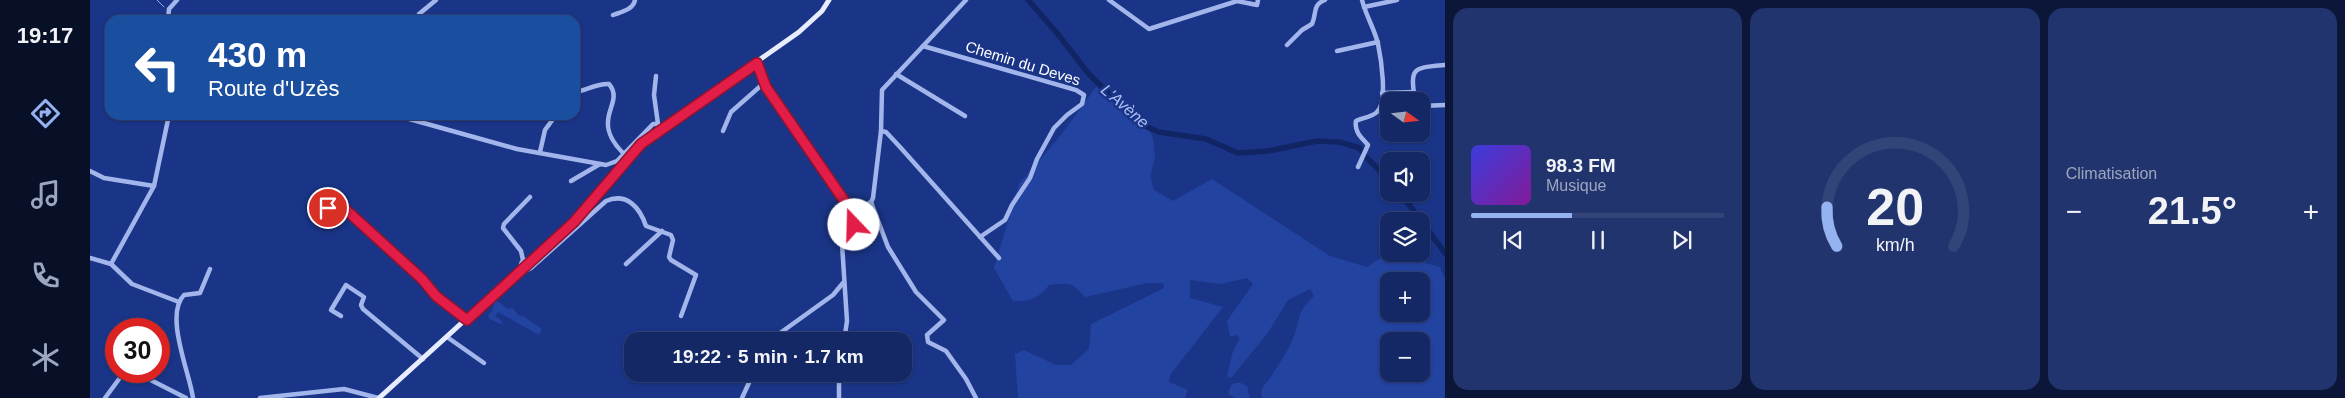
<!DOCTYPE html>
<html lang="fr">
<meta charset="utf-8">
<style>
:root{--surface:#142865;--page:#21346e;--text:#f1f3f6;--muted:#9da6bf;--line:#334479;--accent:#95b2f1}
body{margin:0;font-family:Arial,sans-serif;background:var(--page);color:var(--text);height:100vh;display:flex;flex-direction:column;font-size:19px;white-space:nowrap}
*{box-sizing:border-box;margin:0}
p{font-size:16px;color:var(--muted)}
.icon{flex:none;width:28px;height:28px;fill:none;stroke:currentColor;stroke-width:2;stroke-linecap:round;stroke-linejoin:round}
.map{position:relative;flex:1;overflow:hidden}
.panel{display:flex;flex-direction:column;gap:8px;padding:8px;background:#0b1638;width:900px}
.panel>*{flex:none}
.top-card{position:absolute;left:15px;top:15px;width:475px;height:105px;border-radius:15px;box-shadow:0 1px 4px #0004,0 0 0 1px var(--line);background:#1a4fa0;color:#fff;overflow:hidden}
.needle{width:32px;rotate:105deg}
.fabs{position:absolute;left:1290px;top:92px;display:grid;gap:10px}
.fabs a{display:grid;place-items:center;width:50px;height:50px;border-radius:10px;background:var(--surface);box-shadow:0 1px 4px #0004,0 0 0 1px var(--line);font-size:25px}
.speed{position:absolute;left:15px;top:318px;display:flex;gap:10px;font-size:25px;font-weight:700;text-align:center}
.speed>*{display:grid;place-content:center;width:65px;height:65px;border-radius:50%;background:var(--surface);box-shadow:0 1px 4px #0004,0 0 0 1px var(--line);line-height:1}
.speed .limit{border:8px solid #d22;background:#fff;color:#111}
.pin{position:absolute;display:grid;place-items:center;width:42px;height:42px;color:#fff;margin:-21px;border:2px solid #fff;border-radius:50%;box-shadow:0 1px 5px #0007}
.me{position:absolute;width:55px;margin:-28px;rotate:339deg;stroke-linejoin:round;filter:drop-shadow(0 0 4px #0008)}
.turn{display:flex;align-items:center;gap:18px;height:105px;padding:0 20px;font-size:22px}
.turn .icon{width:65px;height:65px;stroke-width:2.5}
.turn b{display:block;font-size:35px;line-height:42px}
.big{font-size:38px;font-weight:800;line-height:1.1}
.panel .widget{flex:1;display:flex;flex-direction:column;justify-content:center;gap:8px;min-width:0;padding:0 18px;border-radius:15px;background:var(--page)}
.panel .dial{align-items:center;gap:0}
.dial svg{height:130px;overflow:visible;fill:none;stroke:var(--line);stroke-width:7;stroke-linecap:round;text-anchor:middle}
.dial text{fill:var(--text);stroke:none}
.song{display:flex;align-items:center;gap:15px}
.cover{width:60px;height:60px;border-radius:8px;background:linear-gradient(135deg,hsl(240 70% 55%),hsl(290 70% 35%))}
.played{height:5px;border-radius:2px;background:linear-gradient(90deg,var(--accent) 40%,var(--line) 40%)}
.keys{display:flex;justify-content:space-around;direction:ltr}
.heat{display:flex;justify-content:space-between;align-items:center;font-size:28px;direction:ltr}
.panel .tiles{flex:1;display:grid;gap:8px;grid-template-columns:repeat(3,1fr)}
.trip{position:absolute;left:534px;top:332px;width:288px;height:50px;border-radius:15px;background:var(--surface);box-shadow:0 1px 4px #0004,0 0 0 1px var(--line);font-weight:800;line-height:50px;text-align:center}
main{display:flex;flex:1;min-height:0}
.menu{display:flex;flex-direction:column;width:90px;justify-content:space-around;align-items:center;background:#081028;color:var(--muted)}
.menu .icon{width:35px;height:35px}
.menu .selected{color:var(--accent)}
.menu b{font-size:22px;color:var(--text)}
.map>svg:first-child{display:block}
</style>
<main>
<nav class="menu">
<b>19:17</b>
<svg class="icon selected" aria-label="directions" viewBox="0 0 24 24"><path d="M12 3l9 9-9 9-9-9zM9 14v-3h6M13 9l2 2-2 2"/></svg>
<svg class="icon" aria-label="music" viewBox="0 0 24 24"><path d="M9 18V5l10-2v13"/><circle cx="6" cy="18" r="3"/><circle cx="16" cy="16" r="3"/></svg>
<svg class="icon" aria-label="phone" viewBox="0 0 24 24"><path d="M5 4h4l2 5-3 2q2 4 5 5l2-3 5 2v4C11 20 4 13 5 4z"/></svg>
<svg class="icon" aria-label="climate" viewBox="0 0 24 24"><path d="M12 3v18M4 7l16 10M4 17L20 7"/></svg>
</nav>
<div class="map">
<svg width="1355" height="398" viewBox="0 0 1355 398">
<rect width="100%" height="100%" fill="#1a3587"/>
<!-- green -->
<g fill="#2343a1" fill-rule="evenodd">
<path d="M1006 87 1052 116 1063 138 1065 158 1060 176 1064 190 1083 201 1122 179 1240 256 1277 267 1299 253 1350 267 1355 279V398H1172C1169 386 1177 384 1182 375 1190 362 1201 347 1205 333 1212 312 1207 313 1224 296L1220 289 1198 300 1177 334 1141 378 1137 376 1143 351 1150 338 1146 335 1140 337 1137 321 1163 284 1157 278 1131 284 1100 280V298L1133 307 1080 375 1079 382 1098 390 1095 398H928L925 354 934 350 966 365H981L999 349 1001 324 1074 288 1073 283H1057L995 297C982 281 978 283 959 285 950 298 939 302 923 301L904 268 929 184 971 135ZM1299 281H1331V314H1299ZM1299 341H1331V374H1299Z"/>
<path d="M405 299 418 309 423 308 428 315 433 316 452 329 449 335 408 312 405 316 411 320 413 325 400 319 398 315 402 311Z"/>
<path d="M1145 383H1151L1157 386 1160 398H1145L1138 394 1141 385Z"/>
</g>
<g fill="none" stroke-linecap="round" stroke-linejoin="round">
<!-- stream -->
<path stroke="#95aeee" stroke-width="1" d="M67 0 74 7"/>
<!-- river -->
<g stroke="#112565" stroke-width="5.5">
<path d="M938 0 967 33 998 73 1040 115 1053 125 1069 132 1116 139 1148 153 1178 151 1227 141 1249 142 1270 148 1274 155 1299 180"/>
<path d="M1311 194 1355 253"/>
</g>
<!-- minor -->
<g stroke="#a3b6ec" stroke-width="4.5">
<path d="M1019 0 1059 29 1147 1 1167 5 1168 0"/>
<path d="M1274 7 1307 0"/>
<path d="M523 15C531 12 543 10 545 0"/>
<path d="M78 20 79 9 87 0"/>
<path d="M327 20 329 14 346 0"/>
<path d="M1197 45 1212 30 1222 24C1227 13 1222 5 1235 0"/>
<path d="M833 46 986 90 994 95 992 104 977 115 964 128 947 159 940 178 922 205 915 220 890 237"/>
<path d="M1247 51 1288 42"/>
<path d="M667 63 676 87 755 201 765 220 764 225 752 244 757 321 754 341"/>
<path d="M806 74 875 116"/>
<path d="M566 76 564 95 568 124"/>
<path d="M485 92C497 90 508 83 519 84 530 97 518 108 518 122 517 133 525 145 533 153"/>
<path d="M1292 93 1324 92"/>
<path d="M1325 101C1320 67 1322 68 1355 65"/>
<path d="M1331 106 1355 105"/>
<path d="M305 115 427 149 516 165 527 161 563 124H568L571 127"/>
<path d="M633 131 641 112 674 83"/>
<path d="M791 131 796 132 810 147 909 258"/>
<path d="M450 152 455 130 466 115"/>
<path d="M1268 167 1278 145C1272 138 1264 132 1266 121 1272 118 1282 117 1287 112 1298 102 1291 58 1288 44 1285 30 1276 16 1272 0"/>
<path d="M0 171 14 178 64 186"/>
<path d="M481 181 510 164"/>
<path d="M226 196 238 208H254L332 279 346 295 377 320"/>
<path d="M781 202 798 247 826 292 854 320 837 335 838 342 856 351 876 379 886 398"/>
<path d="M762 212 781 202 783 198 791 131 792 90 876 0"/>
<path d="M0 258 21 264 42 284 89 302"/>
<circle cx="436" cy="265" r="5"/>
<path d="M433 260 431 251 413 228 414 224 440 197"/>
<path d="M21 264 64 186 79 115"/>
<path d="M536 264 572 231"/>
<path d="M441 268 516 201C537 192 550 208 556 226L581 235 583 240 579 257 581 260 606 275 591 316"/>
<path d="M251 316 241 310 256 285 274 297 271 305 273 309 333 359"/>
<path d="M357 337 394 363"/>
<path d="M679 341 743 295 753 283"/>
<path d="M43 371 96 398"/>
<path d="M749 374V398"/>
<path d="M15 398 32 375 38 371"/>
<path d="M103 398C100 374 74 315 94 295L110 293 120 269"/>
<path d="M170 398 254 389 288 398"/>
<path d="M652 398 663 374"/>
</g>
<!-- major -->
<path stroke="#e8ecff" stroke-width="5" d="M289 398 483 222 551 143 709 32 732 11 739 0"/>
</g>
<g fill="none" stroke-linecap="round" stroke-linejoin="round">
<!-- route casing -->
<g stroke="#92132f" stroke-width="12">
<path id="route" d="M238 208H254L332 279 346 296 377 320 484 222 551 144 667 63 676 87 762 212 764 225"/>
</g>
<!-- route -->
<use href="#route" stroke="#e11d48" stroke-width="9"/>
</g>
<g text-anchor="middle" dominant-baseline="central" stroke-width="5" stroke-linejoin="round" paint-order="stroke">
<!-- street labels -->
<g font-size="15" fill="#fff" stroke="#1a3587">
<text transform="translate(933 63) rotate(17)">Chemin du Deves</text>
</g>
<!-- water labels -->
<g font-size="16" font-style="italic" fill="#aec0f4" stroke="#1a3587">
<text transform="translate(1035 106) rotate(41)">L'Avène</text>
</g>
</g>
</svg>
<div class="fabs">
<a><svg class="needle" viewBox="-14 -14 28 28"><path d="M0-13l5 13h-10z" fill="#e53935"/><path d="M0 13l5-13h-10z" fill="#9da6bf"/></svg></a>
<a><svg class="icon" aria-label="sound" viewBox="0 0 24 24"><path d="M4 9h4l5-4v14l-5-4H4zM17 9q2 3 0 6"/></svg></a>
<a><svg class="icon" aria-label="layers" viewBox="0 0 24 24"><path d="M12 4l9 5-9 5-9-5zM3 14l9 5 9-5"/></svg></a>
<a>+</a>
<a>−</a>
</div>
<div class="speed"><div class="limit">30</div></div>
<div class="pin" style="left:238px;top:208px;background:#d93025"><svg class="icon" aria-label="arrive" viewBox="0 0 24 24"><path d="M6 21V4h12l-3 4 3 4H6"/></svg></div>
<svg class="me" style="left:764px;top:225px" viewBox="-20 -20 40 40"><circle r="19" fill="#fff"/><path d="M0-13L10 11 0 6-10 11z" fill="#e11d48"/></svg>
<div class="trip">19:22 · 5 min · 1.7 km</div>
<div class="top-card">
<div class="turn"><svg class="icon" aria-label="left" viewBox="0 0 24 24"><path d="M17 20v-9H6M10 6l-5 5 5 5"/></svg><div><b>430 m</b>Route d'Uzès</div></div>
</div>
</div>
<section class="panel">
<div class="tiles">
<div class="widget">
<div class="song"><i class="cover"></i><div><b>98.3 FM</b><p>Musique</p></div></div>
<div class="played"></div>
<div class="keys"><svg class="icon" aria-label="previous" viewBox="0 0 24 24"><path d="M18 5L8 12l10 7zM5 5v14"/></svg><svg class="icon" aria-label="pause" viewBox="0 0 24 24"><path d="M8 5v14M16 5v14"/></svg><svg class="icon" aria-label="next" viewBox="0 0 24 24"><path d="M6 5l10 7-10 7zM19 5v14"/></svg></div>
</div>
<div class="widget dial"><svg viewBox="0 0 100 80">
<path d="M14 69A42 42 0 1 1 86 69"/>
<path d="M14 69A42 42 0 0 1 8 45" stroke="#95b2f1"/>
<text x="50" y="56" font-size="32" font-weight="700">20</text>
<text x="50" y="72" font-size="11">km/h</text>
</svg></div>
<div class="widget"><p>Climatisation</p>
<div class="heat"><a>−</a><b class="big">21.5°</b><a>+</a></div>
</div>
</div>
</section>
</main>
